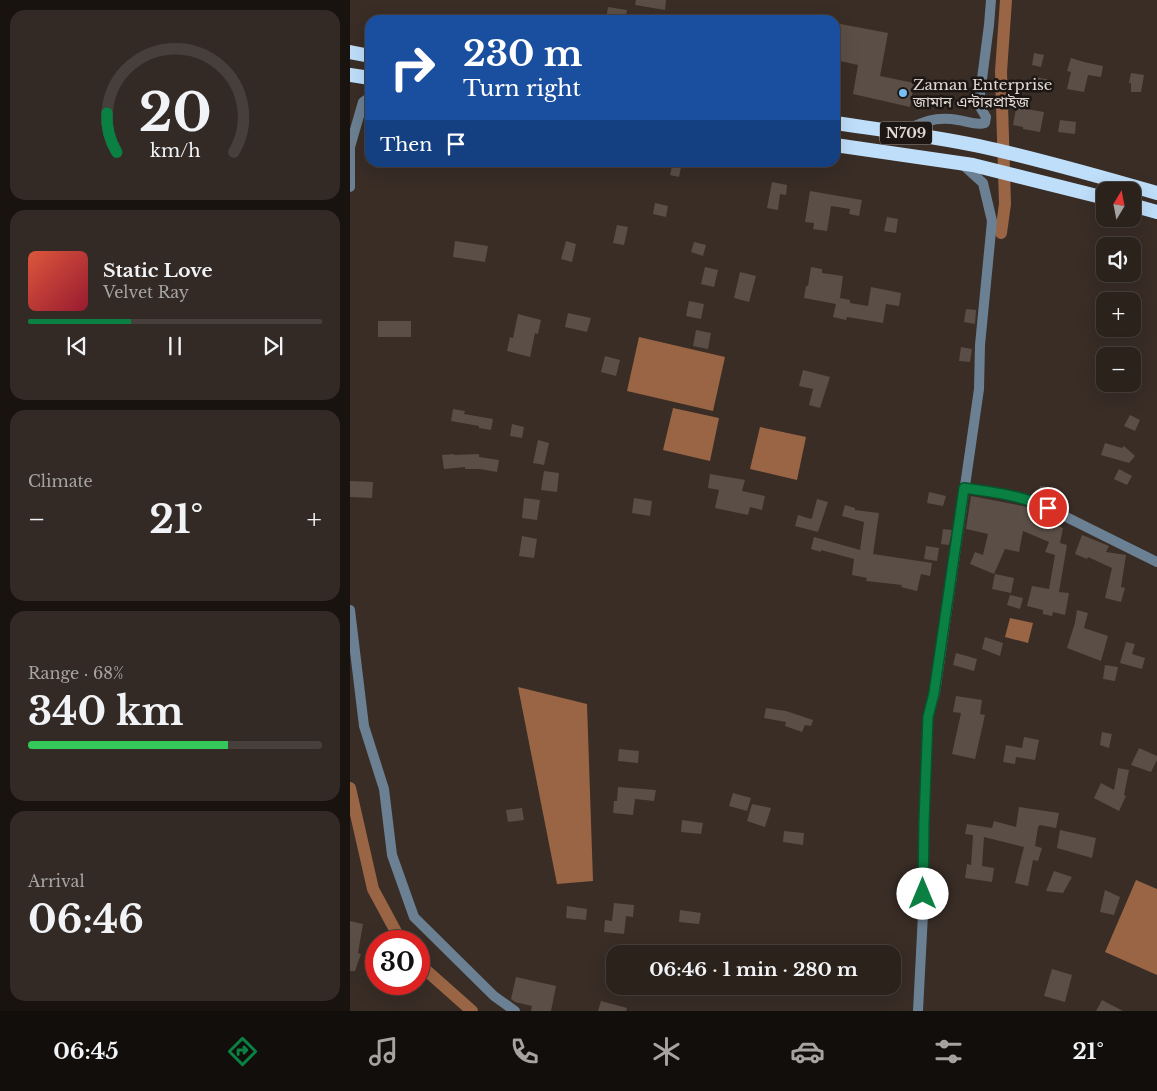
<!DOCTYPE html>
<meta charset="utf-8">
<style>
:root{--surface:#2b221c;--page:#332a25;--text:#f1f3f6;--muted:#a6a4a3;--line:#473f3b;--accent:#0b8043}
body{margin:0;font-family:"Libre Baskerville","Noto Sans Bengali",serif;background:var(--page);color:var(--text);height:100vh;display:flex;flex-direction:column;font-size:19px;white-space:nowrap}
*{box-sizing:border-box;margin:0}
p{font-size:16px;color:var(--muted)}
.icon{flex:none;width:28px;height:28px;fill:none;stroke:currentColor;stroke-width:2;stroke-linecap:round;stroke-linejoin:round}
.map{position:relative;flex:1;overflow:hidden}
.side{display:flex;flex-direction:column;gap:10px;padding:10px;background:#18130f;width:350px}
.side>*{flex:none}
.banner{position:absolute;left:15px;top:15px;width:475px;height:152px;border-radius:15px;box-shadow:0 5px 20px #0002,0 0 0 1px var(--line);background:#1a4fa0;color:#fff;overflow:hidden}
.needle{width:32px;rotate:10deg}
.controls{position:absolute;left:746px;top:182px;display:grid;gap:10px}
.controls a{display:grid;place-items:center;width:45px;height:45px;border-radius:10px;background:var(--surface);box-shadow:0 5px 20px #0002,0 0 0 1px var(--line);font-size:25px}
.speed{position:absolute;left:15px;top:930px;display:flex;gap:10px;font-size:25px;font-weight:700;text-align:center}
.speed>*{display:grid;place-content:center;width:65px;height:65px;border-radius:50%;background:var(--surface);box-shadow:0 5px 20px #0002,0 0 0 1px var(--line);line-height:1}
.speed .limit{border:8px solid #d22;background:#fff;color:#111}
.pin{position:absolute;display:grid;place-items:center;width:42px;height:42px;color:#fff;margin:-21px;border:2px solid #fff;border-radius:50%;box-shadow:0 1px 5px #0007}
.me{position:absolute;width:55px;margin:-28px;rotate:0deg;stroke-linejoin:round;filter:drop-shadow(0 0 4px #0008)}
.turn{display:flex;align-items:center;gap:18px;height:105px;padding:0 15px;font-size:22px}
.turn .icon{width:65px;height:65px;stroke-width:2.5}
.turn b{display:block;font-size:35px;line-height:42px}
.then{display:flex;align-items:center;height:48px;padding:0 15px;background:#0003;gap:10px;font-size:19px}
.big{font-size:38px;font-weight:700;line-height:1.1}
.side .tile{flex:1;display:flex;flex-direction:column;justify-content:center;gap:8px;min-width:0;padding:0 18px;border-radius:15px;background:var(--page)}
.side .dial{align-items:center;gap:0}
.dial svg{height:130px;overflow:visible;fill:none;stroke:var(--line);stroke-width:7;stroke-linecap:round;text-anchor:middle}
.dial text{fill:var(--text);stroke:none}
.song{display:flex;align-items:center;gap:15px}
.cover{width:60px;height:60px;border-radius:8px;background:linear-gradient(135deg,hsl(10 70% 55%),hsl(350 70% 35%))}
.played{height:5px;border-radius:2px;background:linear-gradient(90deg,var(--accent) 35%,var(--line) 35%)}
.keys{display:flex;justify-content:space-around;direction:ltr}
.heat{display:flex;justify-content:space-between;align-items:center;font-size:28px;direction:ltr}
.charge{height:8px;border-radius:4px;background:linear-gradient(90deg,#34c759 68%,var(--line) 0)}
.trip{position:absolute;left:256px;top:945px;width:295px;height:50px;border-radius:15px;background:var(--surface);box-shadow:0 5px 20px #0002,0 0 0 1px var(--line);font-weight:700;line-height:50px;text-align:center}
.menu{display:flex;height:80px;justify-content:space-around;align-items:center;background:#110e0b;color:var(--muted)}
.menu .icon{width:35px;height:35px}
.menu .on{color:var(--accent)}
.menu b{font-size:22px;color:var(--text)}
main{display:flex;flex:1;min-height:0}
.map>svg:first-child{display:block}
</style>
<main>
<section class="side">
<div class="tile dial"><svg viewBox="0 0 100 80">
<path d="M14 69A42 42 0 1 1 86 69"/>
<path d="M14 69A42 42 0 0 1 8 45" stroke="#0b8043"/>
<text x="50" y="56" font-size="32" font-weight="700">20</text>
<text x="50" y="72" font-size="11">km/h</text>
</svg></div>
<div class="tile">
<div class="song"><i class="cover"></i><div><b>Static Love</b><p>Velvet Ray</p></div></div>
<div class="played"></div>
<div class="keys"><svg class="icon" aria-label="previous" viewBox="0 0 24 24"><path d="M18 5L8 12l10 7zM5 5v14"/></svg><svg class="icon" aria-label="pause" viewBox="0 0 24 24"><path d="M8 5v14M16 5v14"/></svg><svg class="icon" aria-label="next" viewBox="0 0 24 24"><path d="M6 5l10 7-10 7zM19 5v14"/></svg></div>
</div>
<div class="tile"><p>Climate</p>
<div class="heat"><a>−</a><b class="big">21°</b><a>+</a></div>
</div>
<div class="tile"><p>Range · 68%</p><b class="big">340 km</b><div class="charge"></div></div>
<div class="tile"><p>Arrival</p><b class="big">06:46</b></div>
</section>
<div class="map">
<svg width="807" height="1011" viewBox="0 0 807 1011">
<rect width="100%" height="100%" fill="#392d26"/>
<!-- water -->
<g fill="#9a6544">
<path d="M289 337 375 357 363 411 277 391Z"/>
<path d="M323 408 369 418 360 461 313 450Z"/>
<path d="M410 427 456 437 447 480 400 469Z"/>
<path d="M660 618 683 623 678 643 655 637Z"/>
<path d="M168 687 237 704 243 881 207 884Z"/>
<path d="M786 880 807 889V975L755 952Z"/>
</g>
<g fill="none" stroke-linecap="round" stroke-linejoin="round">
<!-- canal -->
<g stroke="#9a6544" stroke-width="12">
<path d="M651 233 655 204 651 72 656 0"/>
<path d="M0 788 23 889 51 941"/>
<path d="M69 964 122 1011"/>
</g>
</g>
<!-- building -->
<g fill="#5b4e46">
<path d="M286 0H316L315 10 285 5Z"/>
<path d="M258 7 277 10 275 20 256 19Z"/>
<path d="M485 23 538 33 530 76 564 83 560 107 503 94 508 65 485 60Z"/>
<path d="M684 53 694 55 691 67 682 65Z"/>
<path d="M721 58 734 62 753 66 751 77 738 75 734 92 717 89 721 72 717 71Z"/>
<path d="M781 73 794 75 791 92H781V83H779Z"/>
<path d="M685 77 701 80 699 89 683 86Z"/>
<path d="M667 103 676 105V109L694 112 690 132 673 129V127L663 125Z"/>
<path d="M710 120 726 122 725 134 708 132Z"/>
<path d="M323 162H332L329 177 320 175Z"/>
<path d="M422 182 437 185 436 195 430 194 428 210 417 208Z"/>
<path d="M460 191 512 200 509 216 499 214 500 209 481 206 477 231 463 229 464 223 455 222Z"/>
<path d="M305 203 318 206 316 217 303 214Z"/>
<path d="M537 217 548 219 546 233 534 231Z"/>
<path d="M267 225 278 227 274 245 263 243Z"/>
<path d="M105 241 138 246 135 262 103 257Z"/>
<path d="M216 241 226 244 222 262 211 259Z"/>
<path d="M344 242 356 245 353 256 341 252Z"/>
<path d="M355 267 368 270 364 287 351 284Z"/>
<path d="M461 267 472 269V273L493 276 490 298 500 300V303L518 306 521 287 551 293 549 306 536 304 533 323 497 317 496 320 483 317 486 304 454 298 456 286H458Z"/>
<path d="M390 272 406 276 399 302 384 298Z"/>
<path d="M339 301 354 304 351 319 336 316Z"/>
<path d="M616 309 626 310 625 324 614 322Z"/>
<path d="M218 313 241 318 237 332 215 327Z"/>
<path d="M168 314 191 320 188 334 185 333 180 357 157 351 160 337 163 338Z"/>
<rect x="28" y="321" width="33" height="16"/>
<path d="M346 330 361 333 358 349 343 346Z"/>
<path d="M611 347 622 349 620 362 609 361Z"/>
<path d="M255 356 270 360 266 376 251 372Z"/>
<path d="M453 370 480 377 470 408 459 405 463 389 449 386Z"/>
<path d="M103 409 115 411 114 414 143 419 141 430 129 428V426L101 421Z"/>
<path d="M780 415 790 420 785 431 774 426Z"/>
<path d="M162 424 174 427 172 438 160 436Z"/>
<path d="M188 440 199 443 194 465 183 463Z"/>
<path d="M755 443 772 448 774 446 785 456 779 463 751 455Z"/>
<path d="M104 454V455L129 454V457L149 460 147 472 130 469H115V467L94 469 92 455Z"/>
<path d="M769 469 782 476 777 485 764 479Z"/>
<path d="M194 471 209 473 207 492 191 490Z"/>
<path d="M360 474 395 480 392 491 415 496 412 510 400 507 398 515 365 508 369 490 358 488Z"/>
<path d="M0 481 23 482 22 498 0 497Z"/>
<path d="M690 486 704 488 702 502 688 495Z"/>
<path d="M579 492 596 496 593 506 577 503Z"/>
<path d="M621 496 673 506 686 510 707 520 706 525 713 528 710 543 717 545 709 592 719 593 715 615 703 612 702 616 693 614V610L677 606 682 586 699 589 705 555 695 552 699 542 673 531 669 552 655 549 644 574 620 564 625 552 633 555 638 534 616 529Z"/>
<path d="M174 498 190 500 187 520 172 518Z"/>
<path d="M284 498 302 501 300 516 282 513Z"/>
<path d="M467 499 478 502 468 532 445 526 448 515 461 519 462 518Z"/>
<path d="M495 505 505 508V510L529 513 523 554 582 563 580 576 571 574 567 591 551 587 552 585 516 581 517 578 502 575 504 559 471 550V552L461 549 464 537 510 550 514 522 492 516Z"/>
<path d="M593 529 602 530 599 545 591 544Z"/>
<path d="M732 535 759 546 756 552 776 555 771 587 775 588 771 602 755 598 762 568 738 557 737 559 725 554Z"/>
<path d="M172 536 187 539 184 558 169 556Z"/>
<path d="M576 546 589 548 587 561 574 559Z"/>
<path d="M645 574 664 578 661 593 642 589Z"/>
<path d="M660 595 673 598 670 609 657 605Z"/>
<path d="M727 610 738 613 734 628 758 636 751 661 717 648 725 623Z"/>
<path d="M635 637 653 643 650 656 632 649Z"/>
<path d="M776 642 785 644 782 654 795 658 792 669 770 663Z"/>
<path d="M606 653 627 659 624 671 603 665Z"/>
<path d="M755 665 768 667 765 681 753 679Z"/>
<path d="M606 696 632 700 630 714 635 715 625 759 602 754 611 713 603 712Z"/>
<path d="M416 708 436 711 463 720 461 726 455 725 452 732 435 726 436 722 414 718Z"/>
<path d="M752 732 762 734 759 748 750 745Z"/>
<path d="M674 737 689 740 685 760 666 757 665 764 653 762 656 745 672 748Z"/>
<path d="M789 748 807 756V760L801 772 781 765Z"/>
<path d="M269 749 289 751 288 763 268 761Z"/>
<path d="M768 768 779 770 774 795 776 796 769 811 744 798 751 783 764 790Z"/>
<path d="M268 787 306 790 304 801 285 799 283 815 263 813 264 801H267Z"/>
<path d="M383 793 401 798 397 811 379 806Z"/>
<path d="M402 804 421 808 415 827 397 821Z"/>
<path d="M669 807 709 813 706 828 690 825 688 827 685 846 692 848 688 861 683 860 678 886 665 883 674 847 634 837 632 866 644 868 642 882 615 878 617 864 621 865 623 835 615 834 617 824 642 828 644 821 666 827Z"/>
<path d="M172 808 174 820 158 822 156 810Z"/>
<path d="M332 820 353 823 351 834 331 832Z"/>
<path d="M710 830 746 838 742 858 707 848Z"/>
<path d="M434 831 454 833 453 845 433 842Z"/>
<path d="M704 871 722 877 713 893 696 891Z"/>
<path d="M755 890 770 897 764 915 750 912Z"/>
<path d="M264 903 284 905 283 917 276 916 274 934 254 932 255 920 262 921Z"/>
<path d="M217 906 237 909 236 920 216 918Z"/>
<path d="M330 910 351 913 349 924 329 922Z"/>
<path d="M0 921 13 924 8 953 11 954 5 971H0Z"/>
<path d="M702 969 722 975 715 1002 694 996Z"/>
<path d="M166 977 206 986 201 1011H181L182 1006 165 1002 161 999Z"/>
<path d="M752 1000 773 1011H746Z"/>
<path d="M251 1001 277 1008 276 1011H248Z"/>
</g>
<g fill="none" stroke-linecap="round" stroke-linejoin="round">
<!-- minor -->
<g stroke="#6b8092" stroke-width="10">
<path d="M0 187V147L13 102 20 97"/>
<path d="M614 488 649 493 684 501 807 562"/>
<path d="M0 610 14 726 34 789 42 855 64 917 144 996 165 1011"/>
<path d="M568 1011 573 914 574 822 578 717 585 693 629 389 630 345 642 221 633 183 611 163"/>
</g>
<!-- tertiary -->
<path stroke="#6b8092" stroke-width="10" d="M551 133C571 122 585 116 608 120 617 121 626 126 635 123L636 117 630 107 629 102 639 25 641 0"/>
<!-- trunk -->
<g stroke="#bedefa" stroke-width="14">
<path d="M0 52 20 56"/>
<path d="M0 75 20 78"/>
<path d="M485 123C533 130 582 136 629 146 689 159 748 176 807 193"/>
<path d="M485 145 623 165 755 198"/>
<path d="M782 205 807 212"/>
</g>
</g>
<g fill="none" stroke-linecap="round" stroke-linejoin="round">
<!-- route casing -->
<g stroke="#07532c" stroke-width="12">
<path id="route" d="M573 894 574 822 578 717 584 693 614 488C642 492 671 495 698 508"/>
</g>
<!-- route -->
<use href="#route" stroke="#0b8043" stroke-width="9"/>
</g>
<!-- markers -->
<circle fill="#78bff8" stroke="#1c1714" stroke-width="2" cx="553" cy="93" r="5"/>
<g text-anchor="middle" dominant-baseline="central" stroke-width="5" stroke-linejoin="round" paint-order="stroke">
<!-- shield labels -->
<rect fill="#1c1714" stroke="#a69f9a" stroke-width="1" x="530" y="121.5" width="52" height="23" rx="4"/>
<g font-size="14" font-weight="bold" fill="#e1d9d4">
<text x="556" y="133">N709</text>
</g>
<!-- poi labels -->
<g font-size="15" fill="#e1d9d4" stroke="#1c1714" text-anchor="start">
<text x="563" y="84">Zaman Enterprise<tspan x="563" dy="17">জামান এন্টারপ্রাইজ</tspan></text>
</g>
</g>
</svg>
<div class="controls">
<a><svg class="needle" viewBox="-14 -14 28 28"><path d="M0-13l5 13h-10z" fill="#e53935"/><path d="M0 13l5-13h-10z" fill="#a6a4a3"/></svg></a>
<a><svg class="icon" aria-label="sound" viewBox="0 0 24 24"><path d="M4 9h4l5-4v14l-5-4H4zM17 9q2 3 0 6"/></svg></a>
<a>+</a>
<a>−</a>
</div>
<div class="speed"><div class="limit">30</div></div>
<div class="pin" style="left:698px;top:508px;background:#d93025"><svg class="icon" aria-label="arrive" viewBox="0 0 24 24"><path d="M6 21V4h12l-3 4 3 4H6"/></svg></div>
<svg class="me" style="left:573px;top:894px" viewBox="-20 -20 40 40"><circle r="19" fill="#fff"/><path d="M0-13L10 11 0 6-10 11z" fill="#0b8043"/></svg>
<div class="trip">06:46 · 1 min · 280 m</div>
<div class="banner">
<div class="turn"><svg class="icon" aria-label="right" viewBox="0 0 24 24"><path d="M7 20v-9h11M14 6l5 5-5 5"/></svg><div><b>230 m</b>Turn right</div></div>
<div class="then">Then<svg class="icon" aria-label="arrive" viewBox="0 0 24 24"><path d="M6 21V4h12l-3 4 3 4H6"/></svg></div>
</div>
</div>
</main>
<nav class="menu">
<b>06:45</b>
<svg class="icon on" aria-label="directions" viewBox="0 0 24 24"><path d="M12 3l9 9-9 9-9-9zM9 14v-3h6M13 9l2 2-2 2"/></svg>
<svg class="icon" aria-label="music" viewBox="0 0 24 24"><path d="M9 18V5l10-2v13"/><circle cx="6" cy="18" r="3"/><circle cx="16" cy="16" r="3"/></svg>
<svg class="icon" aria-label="phone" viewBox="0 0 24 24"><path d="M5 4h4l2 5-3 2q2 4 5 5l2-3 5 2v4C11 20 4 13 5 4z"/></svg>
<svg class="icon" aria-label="climate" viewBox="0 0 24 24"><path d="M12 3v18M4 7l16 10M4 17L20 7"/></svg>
<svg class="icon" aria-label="car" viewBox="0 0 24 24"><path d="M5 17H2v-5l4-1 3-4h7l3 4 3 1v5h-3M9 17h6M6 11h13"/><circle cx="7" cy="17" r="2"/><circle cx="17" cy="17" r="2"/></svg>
<svg class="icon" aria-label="filters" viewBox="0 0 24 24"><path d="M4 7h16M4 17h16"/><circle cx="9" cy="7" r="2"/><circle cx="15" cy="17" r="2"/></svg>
<b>21°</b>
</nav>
